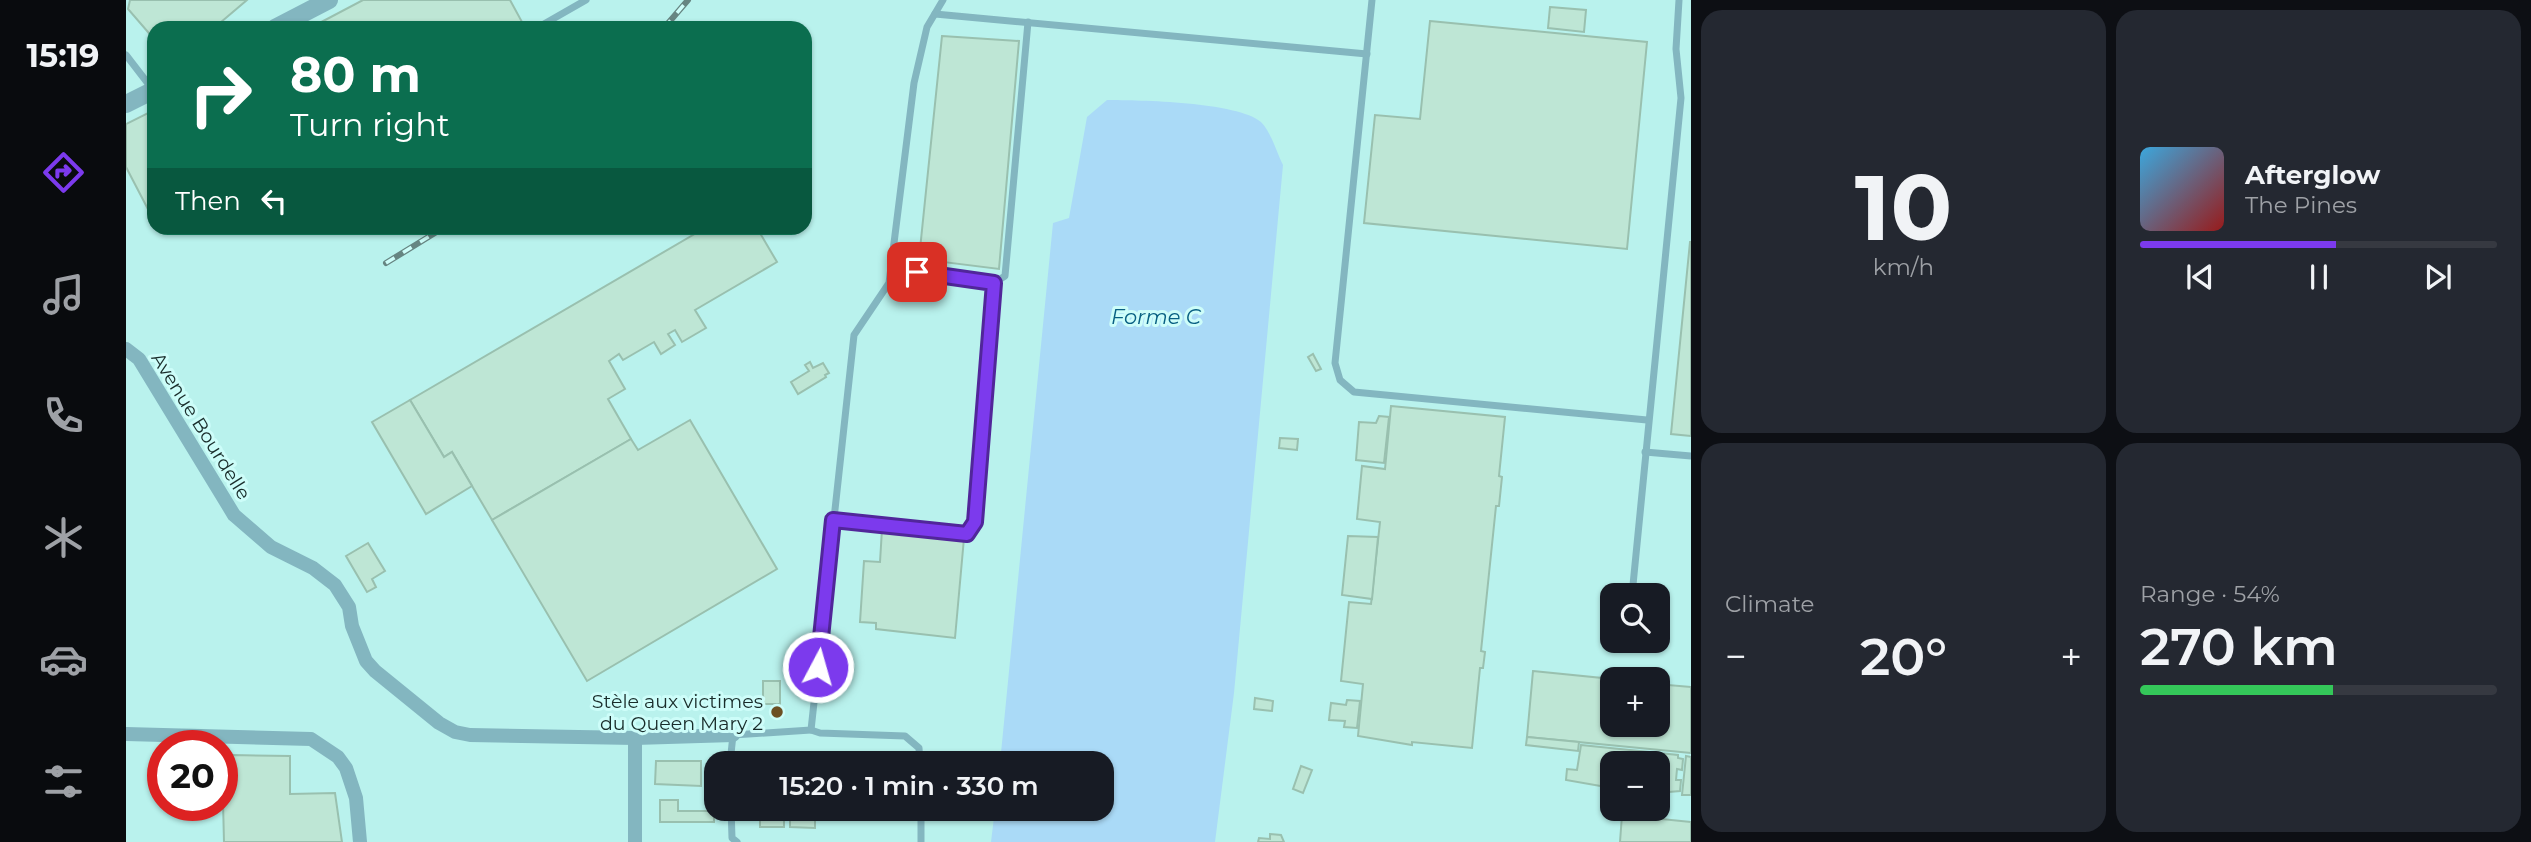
<!DOCTYPE html>
<meta charset="utf-8">
<style>
:root{--surface:#171b24;--page:#242831;--text:#f1f3f6;--muted:#9ea1a6;--line:#363941;--accent:#7c3aed}
body{margin:0;font-family:Montserrat,sans-serif;background:var(--page);color:var(--text);height:100vh;display:flex;flex-direction:column;font-size:26px;white-space:nowrap}
*{box-sizing:border-box;margin:0}
p{font-size:23px;color:var(--muted)}
.icon{flex:none;width:38px;height:38px;fill:none;stroke:currentColor;stroke-width:2;stroke-linecap:round;stroke-linejoin:round}
.map{position:relative;flex:1;overflow:hidden}
.side{display:flex;flex-direction:column;gap:10px;padding:10px;background:#0d0f14;width:840px}
.side>*{flex:none}
.top-card{position:absolute;left:21px;top:21px;width:665px;height:214px;border-radius:21px;box-shadow:0 2px 5px #0004;background:#0b6e4f;color:#fff;overflow:hidden}
.fabs{position:absolute;left:1474px;top:583px;display:grid;gap:14px}
.fabs a{display:grid;place-items:center;width:70px;height:70px;border-radius:14px;background:var(--surface);box-shadow:0 2px 5px #0004;font-size:35px}
.speed{position:absolute;left:21px;top:730px;display:flex;gap:14px;font-size:35px;font-weight:700;text-align:center}
.speed>*{display:grid;place-content:center;width:91px;height:91px;border-radius:50%;background:var(--surface);box-shadow:0 2px 5px #0004;line-height:1}
.speed .limit{border:10px solid #d22;background:#fff;color:#111}
.pin{position:absolute;display:grid;place-items:center;width:60px;height:60px;color:#fff;margin:-30px;border-radius:14px;box-shadow:0 4px 10px #0006}
.me{position:absolute;width:77px;margin:-38px;rotate:6deg;stroke-linejoin:round;filter:drop-shadow(0 0 5px #0008)}
.turn{display:flex;align-items:center;gap:24px;height:147px;padding:0 28px;font-size:32px}
.turn .icon{width:91px;height:91px;stroke-width:2.5}
.turn b{display:block;font-size:49px;line-height:60px}
.then{display:flex;align-items:center;height:66px;padding:0 28px;background:#0003;gap:14px;font-size:26px}
.big{font-size:52px;font-weight:600;line-height:1.1}
.side .widget{flex:1;display:flex;flex-direction:column;justify-content:center;gap:10px;min-width:0;padding:0 24px;border-radius:21px;background:var(--page)}
.side .dial{align-items:center;gap:0}
.dial b{font-size:91px;line-height:1}
.song{display:flex;align-items:center;gap:21px}
.cover{width:84px;height:84px;border-radius:10px;background:linear-gradient(135deg,hsl(200 70% 55%),hsl(0 70% 35%))}
.played{height:7px;border-radius:4px;background:linear-gradient(90deg,var(--accent) 55%,var(--line) 55%)}
.keys{display:flex;justify-content:space-around;direction:ltr}
.heat{display:flex;justify-content:space-between;align-items:center;font-size:38px;direction:ltr}
.charge{height:10px;border-radius:5px;background:linear-gradient(90deg,#34c759 54%,var(--line) 0)}
.side .tiles{flex:1;display:grid;gap:10px;grid-template-columns:repeat(2,1fr)}
.trip{position:absolute;left:578px;top:751px;width:410px;height:70px;border-radius:21px;background:var(--surface);box-shadow:0 2px 5px #0004;font-weight:600;line-height:70px;text-align:center}
main{display:flex;flex:1;min-height:0}
.menu{display:flex;flex-direction:column;width:126px;justify-content:space-around;align-items:center;background:#090b0e;color:var(--muted)}
.menu .icon{width:49px;height:49px}
.menu .on{color:var(--accent)}
.menu b{font-size:32px;color:var(--text)}
.map>svg:first-child{display:block}
</style>
<main>
<nav class="menu">
<b>15:19</b>
<svg class="icon on" aria-label="directions" viewBox="0 0 24 24"><path d="M12 3l9 9-9 9-9-9zM9 14v-3h6M13 9l2 2-2 2"/></svg>
<svg class="icon" aria-label="music" viewBox="0 0 24 24"><path d="M9 18V5l10-2v13"/><circle cx="6" cy="18" r="3"/><circle cx="16" cy="16" r="3"/></svg>
<svg class="icon" aria-label="phone" viewBox="0 0 24 24"><path d="M5 4h4l2 5-3 2q2 4 5 5l2-3 5 2v4C11 20 4 13 5 4z"/></svg>
<svg class="icon" aria-label="climate" viewBox="0 0 24 24"><path d="M12 3v18M4 7l16 10M4 17L20 7"/></svg>
<svg class="icon" aria-label="car" viewBox="0 0 24 24"><path d="M5 17H2v-5l4-1 3-4h7l3 4 3 1v5h-3M9 17h6M6 11h13"/><circle cx="7" cy="17" r="2"/><circle cx="17" cy="17" r="2"/></svg>
<svg class="icon" aria-label="filters" viewBox="0 0 24 24"><path d="M4 7h16M4 17h16"/><circle cx="9" cy="7" r="2"/><circle cx="15" cy="17" r="2"/></svg>
</nav>
<div class="map">
<svg width="1565" height="842" viewBox="0 0 1565 842">
<rect width="100%" height="100%" fill="#cdfdf9"/>
<!-- built -->
<path fill="#b9f2ed" fill-rule="evenodd" d="M0 0H1565V842H0ZM28 28H679V228H28ZM1486 595H1531V640H1486ZM1486 679H1531V724H1486ZM37 746H96V805H37ZM590 763H975V808H590ZM1486 763H1531V808H1486Z"/>
<!-- water -->
<path fill="#aadaf7" d="M981 100C1013 100 1112 102 1135 122 1145 132 1151 153 1157 165L1108 693 1089 842H865L869 809 975 808V763H874L927 223 943 218 961 117Z"/>
<!-- building -->
<g fill="#bee6d5" stroke="#99c0af" stroke-width="2">
<path d="M4 0H121L88 28H28V39L2 9Z"/>
<path d="M237 0H384L396 22 384 28H184Z"/>
<path d="M1424 7 1460 10 1458 32 1422 28Z"/>
<path d="M1304 21 1521 42 1501 249 1238 223 1249 115 1294 119Z"/>
<path d="M816 36 893 41 873 269 793 259Z"/>
<path d="M28 110V213L25 215 0 167V124Z"/>
<path d="M579 228H631L651 262 569 310 580 328 556 342 549 330 542 334 549 345 535 354 528 342 497 360 493 354 483 361 499 389 482 399 505 439 366 520 326 452 318 457 284 400Z"/>
<path d="M1564 242H1565V436L1545 434Z"/>
<path d="M1187 354 1195 369 1190 371 1182 357Z"/>
<path d="M684 362 687 368 697 363 703 373 699 375 700 377 672 394 665 382 683 371 679 365Z"/>
<path d="M284 400 318 457 326 452 346 486 300 514 246 422Z"/>
<path d="M1265 406 1379 417 1373 476 1376 477 1373 506H1370L1355 651 1359 652 1357 668H1354L1346 748 1286 742V745L1232 736 1237 684 1215 681 1223 602 1245 604 1254 522 1231 519 1236 466 1259 469Z"/>
<path d="M1253 416 1263 417 1258 463 1230 460 1233 422 1250 423Z"/>
<path d="M564 420 651 569 461 681 366 520 505 439 512 450Z"/>
<path d="M1154 438 1172 439 1171 450 1153 448Z"/>
<path d="M756 529 838 538 829 638 750 629V623L734 622 738 561 754 562Z"/>
<path d="M1222 536 1252 537 1246 599 1216 595Z"/>
<path d="M242 543 259 571 246 579 250 587 241 592 220 556Z"/>
<path d="M1407 671 1486 679V724H1531V684L1565 687V753L1401 737Z"/>
<rect x="637" y="681" width="17" height="23"/>
<path d="M1129 698 1147 701 1146 711 1128 709Z"/>
<path d="M1221 700 1234 701 1231 728 1218 727 1219 721 1203 720 1205 703 1220 705Z"/>
<path d="M1401 737 1453 742 1452 751 1400 745Z"/>
<path d="M1455 745 1552 755V758L1557 759 1556 770 1551 769 1550 780H1555L1554 791 1531 793V763H1486V788L1440 780 1441 769 1451 770Z"/>
<path d="M31 755H37V794H32Z"/>
<path d="M106 755 164 756V794L209 793 216 842H98L96 761H106Z"/>
<path d="M1560 756 1565 757V795H1556Z"/>
<path d="M530 761H575V786L529 784Z"/>
<path d="M1175 766 1186 770 1177 793 1167 789Z"/>
<path d="M534 800H552V811H588V822H534Z"/>
<rect x="634" y="808" width="24" height="19"/>
<path d="M664 808H689V828L664 827Z"/>
<path d="M1496 815 1565 822V842H1494Z"/>
<path d="M1144 834 1155 835 1158 842H1132L1133 838 1144 839Z"/>
</g>
<g fill="none" stroke-linecap="round" stroke-linejoin="round">
<!-- service -->
<g stroke="#83b6c0" stroke-width="7">
<path d="M1246 0 1209 363 1214 380 1228 392 1521 420"/>
<path d="M809 14 1241 54"/>
<path d="M411 28 460 0"/>
<path d="M0 55 27 90"/>
<path d="M765 268 868 283 879 276 902 22"/>
<path d="M1519 452 1565 456"/>
<path d="M707 521 840 534 849 522 868 283"/>
<path d="M1506 595 1555 98 1550 49 1553 0"/>
<path d="M685 730 694 733 779 736 793 748 794 763"/>
<path d="M604 763 607 735 685 730 728 335 763 283 788 83 801 27 817 0"/>
<path d="M605 808 606 838 611 842"/>
<path d="M795 808V842"/>
</g>
<!-- minor -->
<g stroke="#83b6c0" stroke-width="14">
<path d="M0 349 13 359 108 515 145 547 187 568 209 585 223 607 226 626 240 661 249 671 313 723 329 732 344 735 509 738 607 735"/>
<path d="M0 734 185 739 212 757 220 768 230 798 234 842"/>
<path d="M509 738V842"/>
</g>
<!-- tertiary -->
<g stroke="#83b6c0" stroke-width="18">
<path d="M149 28 203 0"/>
<path d="M0 104 28 90"/>
</g>
<!-- rail casing -->
<g stroke="#668582" stroke-width="6">
<g id="rail">
<path d="M538 28 562 0"/>
<path d="M260 263 317 228"/>
</g>
</g>
<!-- rail -->
<use href="#rail" stroke="#cdfdf9" stroke-width="3.5" stroke-dasharray="10" stroke-linecap="butt"/>
</g>
<g fill="none" stroke-linecap="round" stroke-linejoin="round">
<!-- route casing -->
<g stroke="#51269a" stroke-width="18">
<path id="route" d="M692 667 707 520 841 534 849 522 868 283 791 272"/>
</g>
<!-- route -->
<use href="#route" stroke="#7c3aed" stroke-width="12"/>
</g>
<!-- markers -->
<circle fill="#6c5023" stroke="#cdfdf9" stroke-width="2.5" cx="651" cy="712" r="7"/>
<g text-anchor="middle" dominant-baseline="central" stroke-width="6" stroke-linejoin="round" paint-order="stroke">
<!-- street labels -->
<g font-size="19" fill="#192c2a" stroke="#cdfdf9">
<text transform="translate(75 426) rotate(58)">Avenue Bourdelle</text>
</g>
<!-- poi labels -->
<g font-size="19" fill="#192c2a" stroke="#cdfdf9" text-anchor="end">
<text x="637" y="701">Stèle aux victimes<tspan x="637" dy="22">du Queen Mary 2</tspan></text>
</g>
<!-- water labels -->
<g font-size="21" font-style="italic" fill="#085f83" stroke="#cdfdf9">
<text x="1030" y="316">Forme C</text>
</g>
</g>
</svg>
<div class="fabs">
<a><svg class="icon" aria-label="search" viewBox="0 0 24 24"><circle cx="10" cy="10" r="6"/><path d="M15 15l6 6"/></svg></a>
<a>+</a>
<a>−</a>
</div>
<div class="speed"><div class="limit">20</div></div>
<div class="pin" style="left:791px;top:272px;background:#d93025"><svg class="icon" aria-label="arrive" viewBox="0 0 24 24"><path d="M6 21V4h12l-3 4 3 4H6"/></svg></div>
<svg class="me" style="left:692px;top:667px" viewBox="-20 -20 40 40"><circle r="17" fill="#7c3aed" stroke="#fff" stroke-width="3"/><path d="M0-11L8 9 0 5-8 9z" fill="#fff"/></svg>
<div class="trip">15:20 · 1 min · 330 m</div>
<div class="top-card">
<div class="turn"><svg class="icon" aria-label="right" viewBox="0 0 24 24"><path d="M7 20v-9h11M14 6l5 5-5 5"/></svg><div><b>80 m</b>Turn right</div></div>
<div class="then">Then<svg class="icon" aria-label="left" viewBox="0 0 24 24"><path d="M17 20v-9H6M10 6l-5 5 5 5"/></svg></div>
</div>
</div>
<section class="side">
<div class="tiles">
<div class="widget dial"><b>10</b><p>km/h</p></div>
<div class="widget">
<div class="song"><i class="cover"></i><div><b>Afterglow</b><p>The Pines</p></div></div>
<div class="played"></div>
<div class="keys"><svg class="icon" aria-label="previous" viewBox="0 0 24 24"><path d="M18 5L8 12l10 7zM5 5v14"/></svg><svg class="icon" aria-label="pause" viewBox="0 0 24 24"><path d="M8 5v14M16 5v14"/></svg><svg class="icon" aria-label="next" viewBox="0 0 24 24"><path d="M6 5l10 7-10 7zM19 5v14"/></svg></div>
</div>
<div class="widget"><p>Climate</p>
<div class="heat"><a>−</a><b class="big">20°</b><a>+</a></div>
</div>
<div class="widget"><p>Range · 54%</p><b class="big">270 km</b><div class="charge"></div></div>
</div>
</section>
</main>
